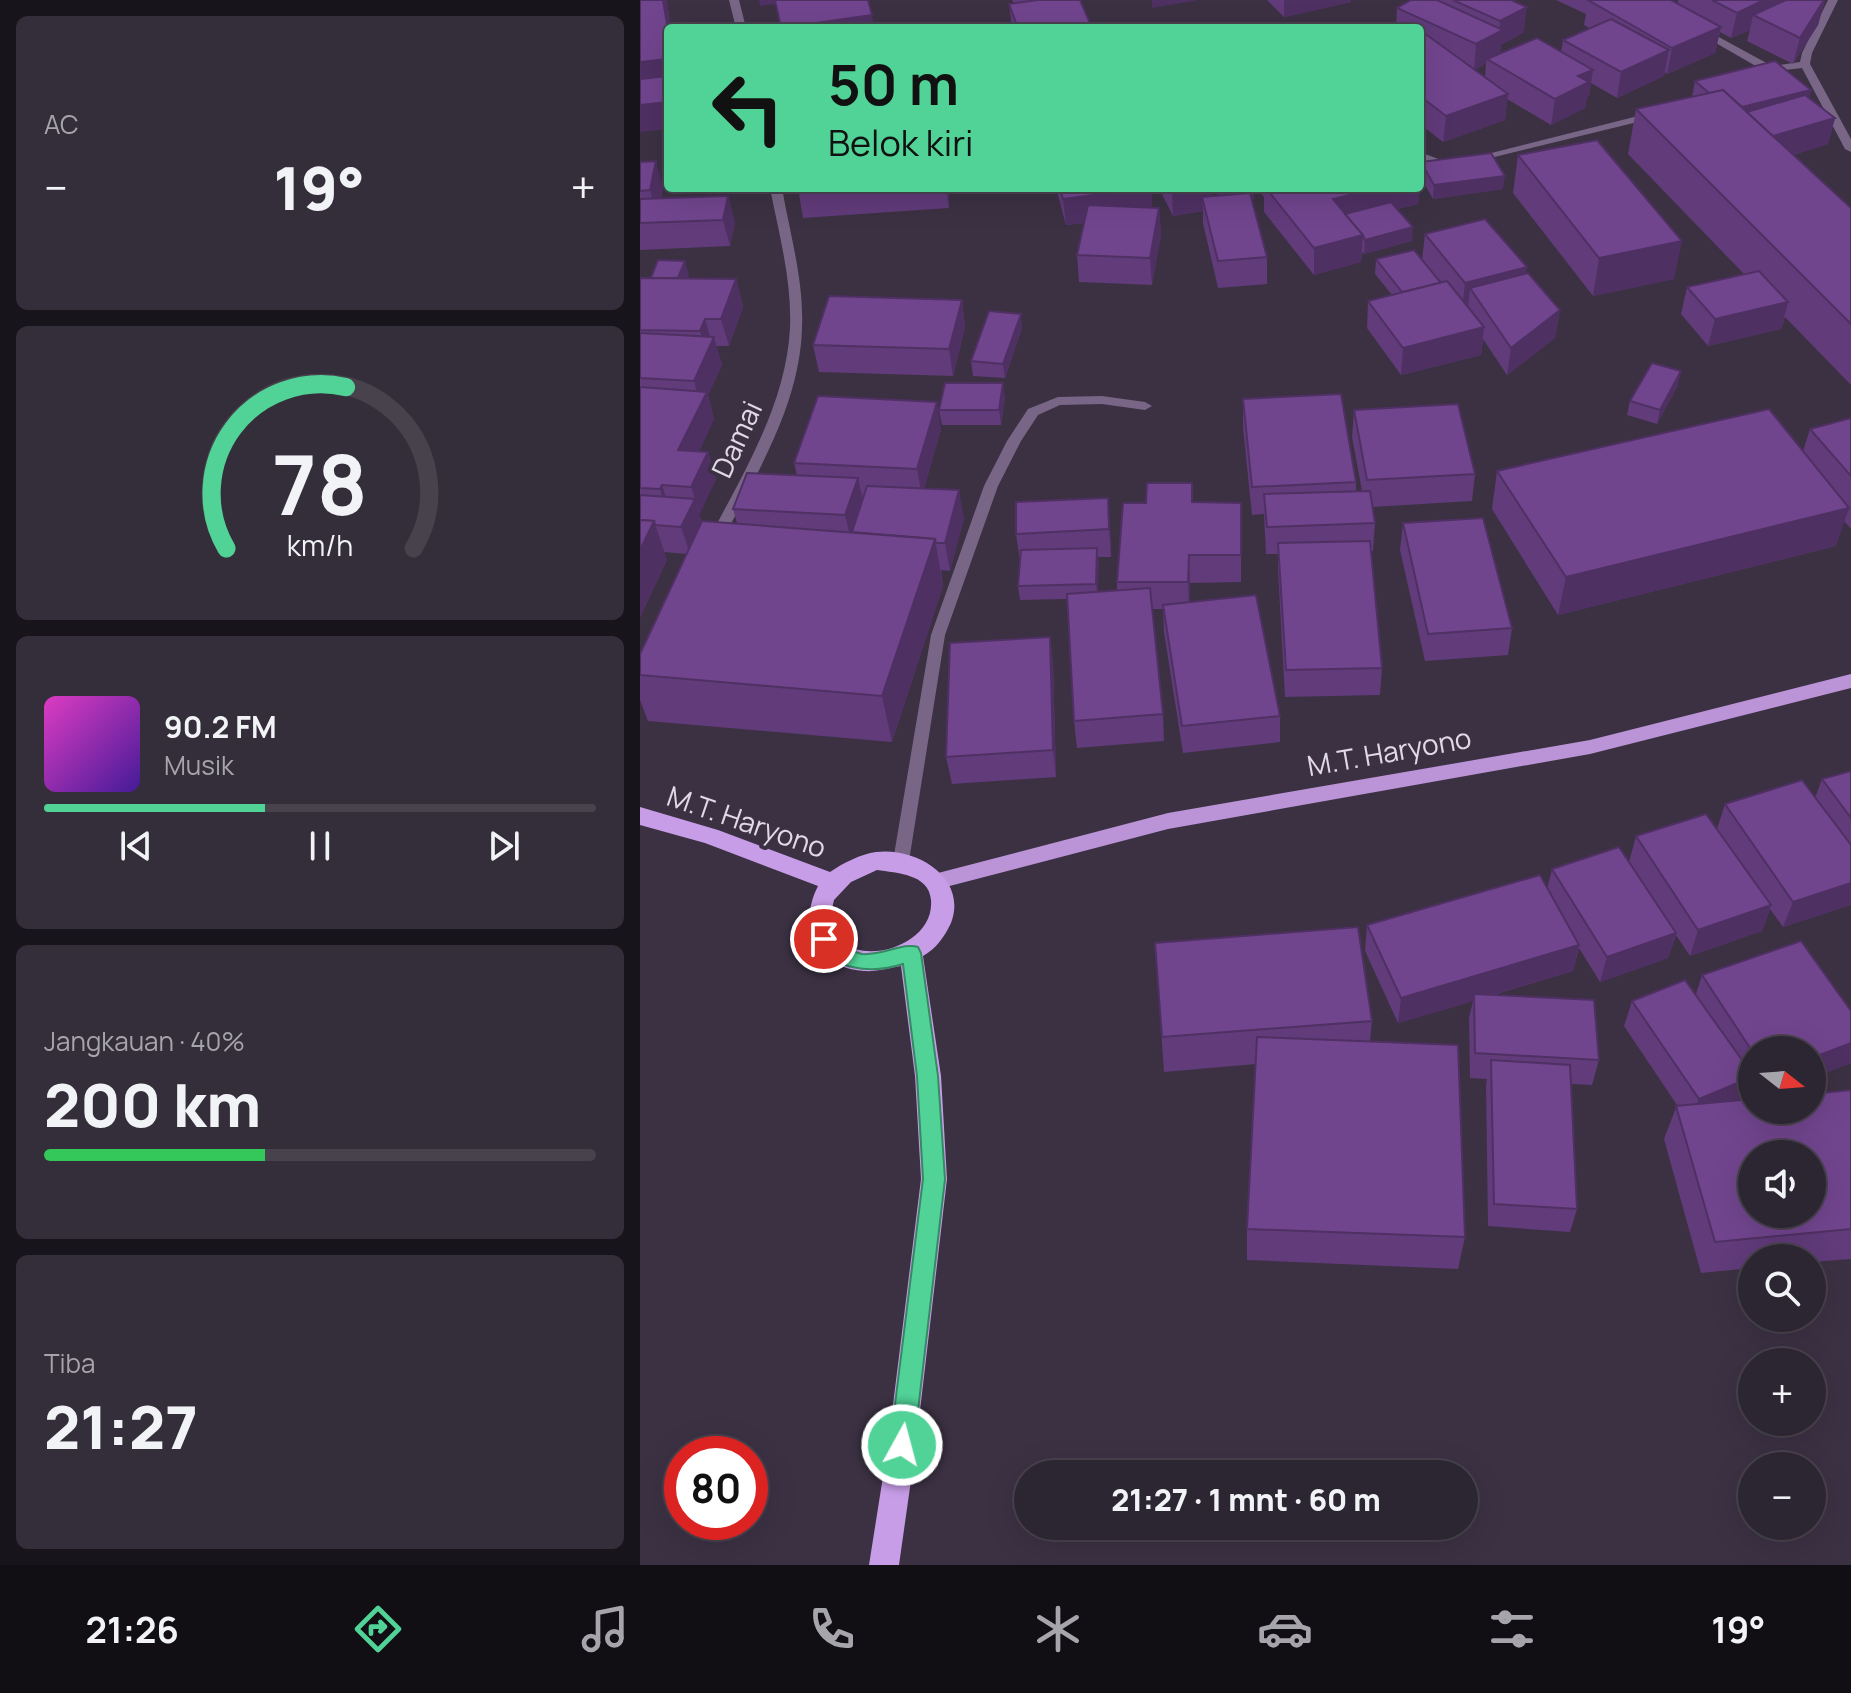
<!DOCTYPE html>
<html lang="id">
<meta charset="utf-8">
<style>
:root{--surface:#2c2532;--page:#342d3a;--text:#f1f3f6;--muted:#a6a5ac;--line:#48424d;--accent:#51d398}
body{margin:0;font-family:Manrope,sans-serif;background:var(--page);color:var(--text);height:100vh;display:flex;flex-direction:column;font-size:30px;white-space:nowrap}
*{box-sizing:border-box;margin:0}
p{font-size:26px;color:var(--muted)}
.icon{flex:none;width:44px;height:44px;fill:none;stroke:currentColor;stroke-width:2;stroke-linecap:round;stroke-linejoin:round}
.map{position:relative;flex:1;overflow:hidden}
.drawer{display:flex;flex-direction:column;gap:16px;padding:16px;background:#18141c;width:640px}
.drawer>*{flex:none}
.top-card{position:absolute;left:24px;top:24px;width:760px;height:168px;border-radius:8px;box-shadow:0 8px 32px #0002,0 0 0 2px var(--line);background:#51d398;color:#111;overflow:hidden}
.needle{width:52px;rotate:107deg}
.tools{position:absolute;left:1098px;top:1036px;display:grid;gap:16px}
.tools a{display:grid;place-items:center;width:88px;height:88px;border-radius:50%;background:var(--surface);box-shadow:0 8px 32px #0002,0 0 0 2px var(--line);font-size:40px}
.speed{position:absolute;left:24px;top:1436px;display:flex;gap:16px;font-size:40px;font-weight:700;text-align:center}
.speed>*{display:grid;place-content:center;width:104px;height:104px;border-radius:50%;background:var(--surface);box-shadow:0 8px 32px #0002,0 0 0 2px var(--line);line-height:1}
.speed .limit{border:12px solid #d22;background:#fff;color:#111}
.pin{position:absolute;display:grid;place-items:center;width:68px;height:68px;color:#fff;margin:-34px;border:4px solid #fff;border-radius:50%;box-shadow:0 2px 8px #0007}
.me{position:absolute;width:88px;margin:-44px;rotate:7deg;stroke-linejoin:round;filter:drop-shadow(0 0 6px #0008)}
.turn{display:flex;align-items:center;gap:28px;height:168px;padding:0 32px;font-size:36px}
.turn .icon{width:104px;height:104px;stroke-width:2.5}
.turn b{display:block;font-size:56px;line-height:68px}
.big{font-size:60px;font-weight:800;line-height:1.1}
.drawer .card{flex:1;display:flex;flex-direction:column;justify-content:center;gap:12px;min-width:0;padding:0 28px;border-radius:12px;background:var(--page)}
.drawer .dial{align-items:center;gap:0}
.dial svg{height:208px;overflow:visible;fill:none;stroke:var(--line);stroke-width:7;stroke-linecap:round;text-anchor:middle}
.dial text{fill:var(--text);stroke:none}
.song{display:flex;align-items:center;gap:24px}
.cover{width:96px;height:96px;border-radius:12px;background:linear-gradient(135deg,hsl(310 70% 55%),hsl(260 70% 35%))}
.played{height:8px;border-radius:4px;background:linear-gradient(90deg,var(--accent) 40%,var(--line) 40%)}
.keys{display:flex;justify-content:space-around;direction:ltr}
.heat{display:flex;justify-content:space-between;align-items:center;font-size:44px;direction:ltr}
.charge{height:12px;border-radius:6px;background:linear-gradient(90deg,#34c759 40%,var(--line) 0)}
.trip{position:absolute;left:374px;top:1460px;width:464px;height:80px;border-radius:40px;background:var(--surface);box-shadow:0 8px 32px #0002,0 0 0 2px var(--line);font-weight:800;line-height:80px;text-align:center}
.dock{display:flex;height:128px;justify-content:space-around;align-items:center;background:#120f14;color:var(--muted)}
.dock .icon{width:56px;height:56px}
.dock .active{color:var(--accent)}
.dock b{font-size:36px;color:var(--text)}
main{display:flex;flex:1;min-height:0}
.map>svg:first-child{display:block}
</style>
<main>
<section class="drawer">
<div class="card"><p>AC</p>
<div class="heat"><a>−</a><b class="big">19°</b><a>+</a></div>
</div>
<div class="card dial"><svg viewBox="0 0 100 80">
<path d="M14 69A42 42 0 1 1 86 69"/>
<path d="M14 69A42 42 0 0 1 60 7" stroke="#51d398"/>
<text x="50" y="56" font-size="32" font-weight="700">78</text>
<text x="50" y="72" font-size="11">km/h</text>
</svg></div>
<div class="card">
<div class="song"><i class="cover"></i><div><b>90.2 FM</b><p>Musik</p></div></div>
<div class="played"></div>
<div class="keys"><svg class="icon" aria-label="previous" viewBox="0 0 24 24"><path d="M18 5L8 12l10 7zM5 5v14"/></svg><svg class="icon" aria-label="pause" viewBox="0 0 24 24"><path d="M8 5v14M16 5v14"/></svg><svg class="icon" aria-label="next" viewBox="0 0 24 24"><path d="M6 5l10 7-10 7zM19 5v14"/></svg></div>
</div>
<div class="card"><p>Jangkauan · 40%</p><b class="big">200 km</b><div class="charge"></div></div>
<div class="card"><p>Tiba</p><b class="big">21:27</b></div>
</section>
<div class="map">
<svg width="1211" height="1565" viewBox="0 0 1211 1565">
<rect width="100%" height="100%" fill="#3b3143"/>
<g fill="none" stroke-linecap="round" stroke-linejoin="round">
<!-- minor -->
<g fill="#796687" fill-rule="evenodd">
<path d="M89 0H99L106 28H96Z"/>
<path d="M1188 0H1198L1172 53 1170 64 1211 139V152L1205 149 1162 68 1120 73 1121 69 1055 31 1064 29 1132 66 1160 62 1162 53Z"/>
<path d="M1014 112 1018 113V117L834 162 828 159Z"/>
<path d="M780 152 814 165C803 173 790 165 780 160Z"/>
<path d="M130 188H142C150 234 164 281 162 328 160 404 117 473 83 539L76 544 69 539C103 473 146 405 150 328 152 281 139 234 130 188Z"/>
<path d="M462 396 505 402 512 406 505 410 462 404 420 405 398 415 381 441 358 486 305 635 269 861 267 866H255L253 861 291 635 344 486 367 441 388 409 418 397Z"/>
</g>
<!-- primary -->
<path fill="#bb94d7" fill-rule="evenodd" d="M1211 674V688L950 754 528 829 298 889 291 887 288 881 291 875 298 873 528 813 950 740Z"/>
<!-- trunk -->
<path fill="#c89de7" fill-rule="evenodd" d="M0 807 78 830 190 872C203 863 221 854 236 852 277 847 328 878 311 923 305 936 296 949 283 956L301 1076 307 1179 276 1445 259 1565H229L248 1445 281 1179 275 1076 261 966C249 968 236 972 224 971 176 968 157 927 178 886L65 843 0 825ZM237 870C257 873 289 874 291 900 296 958 174 978 194 900L211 882Z"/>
</g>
<!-- wall -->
<g fill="#613b7a" fill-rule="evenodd">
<path d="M372 0H440L452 28H372L369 4 374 3Z"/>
<path d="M627 0H711V2L644 17Z"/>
<path d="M798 0H871L884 32 861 45 860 53 921 52 923 40 949 28 944 25 946 14 916 0H1031L1038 4V0H1185L1178 25 1153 64 1107 41 1110 30 1091 38 1080 32 1075 53 1027 74 1025 72 1024 76 977 98 951 83 949 96 947 97 945 108 911 125 867 99 865 120 803 142 780 124V28H756L757 8ZM846 63 845 77 835 70Z"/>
<path d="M1055 81 1171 90 1169 98 1195 118 1188 144 1153 155 1211 208V385L1145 317 1141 329 1068 346 1041 314 1047 287 1104 274 988 154 996 109 1052 97Z"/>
<path d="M878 155 1034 279 953 296 873 193Z"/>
<path d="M0 162 23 188 21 198 88 196 95 223 90 246 0 250Z"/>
<path d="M781 162 863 189 793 199 780 176Z"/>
<path d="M158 188H308L309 208 163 218Z"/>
<path d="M416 188H511L512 207 519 208 521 235 512 285 439 282 437 255 444 223 426 225Z"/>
<path d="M519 188H571V196L579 195 573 188H614V200H612L627 257V284L578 288 563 223V211L533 216Z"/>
<path d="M616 188H780L778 204 757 209 772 241 724 254 722 252 721 262 674 275 624 212V197Z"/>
<path d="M785 234 886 274 920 310 915 338 867 375 843 339 841 355 761 375 727 328 728 301 752 295 735 274 736 259 782 260Z"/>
<path d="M49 275 47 279H96L103 307 89 346H76L82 365 68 395 74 419 59 451 68 452 76 479 59 514 62 522 97 523 93 509 157 475 154 463 301 429 284 489 324 518 310 571 301 570 303 586 252 742 8 721 0 700V675L47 554 24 552 27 560 0 617V278Z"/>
<path d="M322 300 325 327 313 376 179 372 173 345Z"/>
<path d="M382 328 365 378 333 376 331 361Z"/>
<path d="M1038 385 1017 424 987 415 990 401Z"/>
<path d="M365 397 361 425H302L299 410Z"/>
<path d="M603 399 716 482V491H722L712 437 714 410 835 474 832 501 732 507 735 523 733 551H731L742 668 740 695 645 697 638 570V554H626L624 514 612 515 603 427Z"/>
<path d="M1211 418V529L1204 521 1196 546 918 615 852 509 857 471 1163 451 1170 429Z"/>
<path d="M552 483V502L601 503V582L550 583 549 602 640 716V742L543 753 524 632 523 609H512L523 714 524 741 437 748 434 721 428 599 380 600 378 586 380 561 376 534 470 525 471 557H458V592L477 591V582L506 503Z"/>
<path d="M763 523 872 628 868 655 785 661 760 550Z"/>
<path d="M410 637 413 664 416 777 312 784 306 757Z"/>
<path d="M1211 771V905L1143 927 1130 909 1122 931 1050 956 1036 935 1028 958 960 982 939 948 933 971 853 995 959 1060 952 1085 931 1084 937 1209 930 1232 848 1226 846 1085 847 1079 830 1078 829 1018 833 1001 758 1023 725 951 727 925 907 889 912 869 989 862 996 836 1077 829 1085 804 1175 798 1182 779Z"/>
<path d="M515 943 732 1021 730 1042 825 1237 818 1269 607 1260V1229L616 1064 524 1072Z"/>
<path d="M1062 975 1211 1063 1172 1078V1050H1112V1091L1109 1087 1104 1100 1211 1090V1259L1172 1262V1258H1112V1268L1061 1273 1024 1139 1037 1105 984 1026 992 1001 1056 994Z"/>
</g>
<!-- shaded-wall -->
<g fill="#4f3063">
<path d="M23 0H27L31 28H28Z"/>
<path d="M119 0H167L120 6Z"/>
<path d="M512 0H559L512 8Z"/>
<path d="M644 0H711V2L644 17Z"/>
<path d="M1124 0H1143L1139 16 1113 15 1110 30 1091 38 1097 13Z"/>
<path d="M1185 0 1178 25 1153 64 1160 38Z"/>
<path d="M887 7 884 32 861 45 860 56 847 59 846 63 834 70 836 44 859 32 860 21Z"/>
<path d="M232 15 234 28H141Z"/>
<path d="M1081 27 1075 53 1027 74 1032 48Z"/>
<path d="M1029 50 1024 76 977 98 981 72Z"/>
<path d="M28 59V97L0 101V62Z"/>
<path d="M953 70 949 96 947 97 945 108 911 125 915 99 938 76Z"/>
<path d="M1171 90 1164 116 1090 111Z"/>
<path d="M868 94 865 120 803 142 806 116Z"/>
<path d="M28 102V129L0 132V105Z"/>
<path d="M1195 118 1188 144 1119 165 1126 139Z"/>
<path d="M16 161 23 188 17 217 10 190Z"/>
<path d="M865 176 863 189 793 199 794 185Z"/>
<path d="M306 188H308L309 208Z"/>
<path d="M511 188 513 214 426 225 423 199Z"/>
<path d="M540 188H571L572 209 562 197 563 211 533 216 532 189Z"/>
<path d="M606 188H614V200L587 207V193Z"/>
<path d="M737 188H780L778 204 709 221 693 199Z"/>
<path d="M88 196 95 223 90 246 83 220Z"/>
<path d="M519 208 521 235 512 285 510 258Z"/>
<path d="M773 227 772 241 724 254 725 240Z"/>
<path d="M723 235 721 262 674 275V248Z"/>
<path d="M1042 241 1034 279 953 296 959 258Z"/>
<path d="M45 261 49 275 39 300 35 286Z"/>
<path d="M887 267 883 294 830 288 828 308 822 310 825 283Z"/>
<path d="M96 279 103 307 89 346 81 319Z"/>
<path d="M322 300 325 327 313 376 309 349Z"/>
<path d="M1148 302 1141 329 1068 346 1075 319Z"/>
<path d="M920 310 915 338 867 375 871 348Z"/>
<path d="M381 314 382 328 365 378 363 364Z"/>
<path d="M65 319 72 343 74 337 82 365 68 395 74 419 47 478 38 450 60 404 54 381 67 354 60 331Z"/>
<path d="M844 327 841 355 761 375 763 348Z"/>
<path d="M1041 371 1038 385 1017 424 1020 410Z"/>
<path d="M363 383 365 397 361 425 359 410Z"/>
<path d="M297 402 301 429 282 496 277 469Z"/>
<path d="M68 452 76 479 60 514 51 487Z"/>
<path d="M218 478 224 505 211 539 205 515Z"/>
<path d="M22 485 31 512 28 517 20 489Z"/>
<path d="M319 490 324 518 310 571 305 543Z"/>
<path d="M468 498 470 525 471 557 469 529Z"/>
<path d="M55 499 63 526 50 554 41 527Z"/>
<path d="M1209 508 1196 546 918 615 926 577Z"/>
<path d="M14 521 27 560 0 617V550Z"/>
<path d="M295 539 303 586 252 742 242 696Z"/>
<path d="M457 548 459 562 458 598 456 584Z"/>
<path d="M549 555 550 583 549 609 548 582Z"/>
<path d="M410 637 413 664 416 777 413 750Z"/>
<path d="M1211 883V905L1143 927 1153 902Z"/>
<path d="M1131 905 1122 931 1050 956 1058 930Z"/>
<path d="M1036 933 1028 958 960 982 967 957Z"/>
<path d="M939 945 933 971 834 1000V994L833 1001 758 1023 761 998Z"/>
<path d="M1211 1043V1063L1172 1078V1058Z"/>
<path d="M1112 1077V1080L1103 1100 1049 1123 1059 1099Z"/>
</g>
<!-- building -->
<g fill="#71458e" stroke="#4f3063" stroke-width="2" fill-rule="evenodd">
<path d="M0 0H23L28 30V59L0 62Z"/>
<path d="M135 0H228L232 15 141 28Z"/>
<path d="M398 0H440L452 28H378L369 4Z"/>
<path d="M771 0H797L863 30 836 44 757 8Z"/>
<path d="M813 0H871L887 7 860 21Z"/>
<path d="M948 0H1031L1081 27 1032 48Z"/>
<path d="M1072 0H1124L1097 13Z"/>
<path d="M1146 0H1184L1160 38 1113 15Z"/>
<path d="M971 19 1029 50 981 72 923 40Z"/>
<path d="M780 30 868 94 806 116 780 96Z"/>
<path d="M897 38 953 70 938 76 949 82 915 99 847 59Z"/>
<path d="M1135 61 1171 90 1102 107 1083 90 1069 93 1055 81Z"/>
<path d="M28 76V102L0 105V79Z"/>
<path d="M1083 90 1211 208V324L996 109Z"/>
<path d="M1165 95 1195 118 1133 136 1107 112Z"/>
<path d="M957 140 1042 241 959 258 878 155Z"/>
<path d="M851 153 865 176 794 185 781 162Z"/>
<path d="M16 161 10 190 0 191V162Z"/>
<path d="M158 188H201L157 191Z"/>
<path d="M420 188H507L423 199Z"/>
<path d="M584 188H606L587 193Z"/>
<path d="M626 188H737L693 199 723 235 674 248Z"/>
<path d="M610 193 627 257 578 261 562 197Z"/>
<path d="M88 196 83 220 0 223V199Z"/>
<path d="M751 202 773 227 725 240 723 235 705 214Z"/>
<path d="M448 205 519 208 510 258 437 255Z"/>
<path d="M845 219 887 267 825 283 785 234Z"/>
<path d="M774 250 801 283 762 292 736 259Z"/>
<path d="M18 260 45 261 38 278H11Z"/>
<path d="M1119 271 1148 302 1075 319 1047 287Z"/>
<path d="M888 273 920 310 871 348 830 288Z"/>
<path d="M0 278 96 279 81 319H65L60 331 0 330Z"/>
<path d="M807 281 844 327 763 348 728 301Z"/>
<path d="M189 296 322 300 309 349 173 345Z"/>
<path d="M349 311 381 314 363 364 331 361Z"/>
<path d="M0 333 74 337 54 381 0 378Z"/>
<path d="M1012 363 1041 371 1020 410 990 401Z"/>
<path d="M305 383H363L359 410H299Z"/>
<path d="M0 387 67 392 38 450 68 452 51 487 22 485 20 489 0 488Z"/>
<path d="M701 394 716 482 612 487 603 399Z"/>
<path d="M178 396 297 402 277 469 154 463Z"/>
<path d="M818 404 835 474 727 480 714 410Z"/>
<path d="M1129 409 1209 508 926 577 857 471Z"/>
<path d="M1211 418V476L1170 429Z"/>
<path d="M107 473 218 478 205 515 93 509Z"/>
<path d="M507 483H552V502L601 503V555H549L548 582H477L483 503H506Z"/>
<path d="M227 486 319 490 305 543H296L295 539 212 532Z"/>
<path d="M730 491 735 523 627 527 624 494Z"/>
<path d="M0 495 55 499 41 527 15 525 14 521 0 520Z"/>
<path d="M468 498 469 529 376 534V502Z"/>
<path d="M843 518 872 628 788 634 763 523Z"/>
<path d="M0 520 14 521 0 550Z"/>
<path d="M62 521 295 539 242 696 0 675V654Z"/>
<path d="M730 541 742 668 646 670 638 543Z"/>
<path d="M457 548 456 584 378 586 381 550Z"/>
<path d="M510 588 523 714 434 721 427 594Z"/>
<path d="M616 595 640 716 542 726 523 605Z"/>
<path d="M410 637 413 750 306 757 310 643Z"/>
<path d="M1211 771V818L1182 779Z"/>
<path d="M1162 780 1211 845V883L1153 902 1085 804Z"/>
<path d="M1066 814 1131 905 1058 930 996 836Z"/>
<path d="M979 847 1036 933 967 957 912 869Z"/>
<path d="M900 875 939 945 761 998 727 925Z"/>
<path d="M718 927 732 1021 522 1037 515 943Z"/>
<path d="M1161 941 1211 1011V1043L1172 1058V1050H1112V1051L1062 975Z"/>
<path d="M1045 980 1112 1074V1077L1059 1099 992 1001Z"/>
<path d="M834 994 954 1000 959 1060 835 1053Z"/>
<path d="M617 1037 818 1045 825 1237 607 1229Z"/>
<path d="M851 1060 930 1065 937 1209 854 1204Z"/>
<path d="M1211 1090V1229L1075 1242 1036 1106 1112 1099V1110H1172V1094ZM1112 1154H1172V1214H1112Z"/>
</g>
<!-- route -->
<path fill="#51d398" stroke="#358963" stroke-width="2" d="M184 931C199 936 205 951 222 954 241 956 264 942 278 947L281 953 298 1076 305 1179 274 1445 271 1453 262 1457 254 1453 250 1445 283 1179 277 1076 263 964C232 974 191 971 175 939L177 934Z"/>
<g text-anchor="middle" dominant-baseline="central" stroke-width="8" stroke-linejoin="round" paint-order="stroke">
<!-- street labels -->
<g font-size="28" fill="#e0dae6" stroke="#3b3143">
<text transform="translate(96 439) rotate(-65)">Damai</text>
<text transform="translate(749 751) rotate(-10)">M.T. Haryono</text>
<text transform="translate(107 821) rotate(19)">M.T. Haryono</text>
</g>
</g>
</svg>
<div class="tools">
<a><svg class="needle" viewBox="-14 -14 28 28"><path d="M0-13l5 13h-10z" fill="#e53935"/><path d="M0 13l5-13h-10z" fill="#a6a5ac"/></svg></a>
<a><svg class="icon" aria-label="sound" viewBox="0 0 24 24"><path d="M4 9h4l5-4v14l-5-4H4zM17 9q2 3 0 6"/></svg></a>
<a><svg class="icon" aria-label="search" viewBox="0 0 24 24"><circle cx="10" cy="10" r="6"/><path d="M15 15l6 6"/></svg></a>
<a>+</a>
<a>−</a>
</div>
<div class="speed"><div class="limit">80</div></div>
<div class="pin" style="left:184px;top:939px;background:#d93025"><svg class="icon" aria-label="arrive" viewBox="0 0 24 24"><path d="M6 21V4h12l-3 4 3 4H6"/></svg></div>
<svg class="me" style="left:262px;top:1445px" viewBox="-20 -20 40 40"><circle r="17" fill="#51d398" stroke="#fff" stroke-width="3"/><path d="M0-11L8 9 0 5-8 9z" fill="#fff"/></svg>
<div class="trip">21:27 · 1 mnt · 60 m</div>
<div class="top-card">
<div class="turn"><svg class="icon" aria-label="left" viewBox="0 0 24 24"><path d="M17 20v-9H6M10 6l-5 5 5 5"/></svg><div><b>50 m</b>Belok kiri</div></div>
</div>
</div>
</main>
<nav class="dock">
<b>21:26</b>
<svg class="icon active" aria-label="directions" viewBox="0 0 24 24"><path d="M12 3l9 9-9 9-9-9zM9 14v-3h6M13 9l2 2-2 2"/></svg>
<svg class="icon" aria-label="music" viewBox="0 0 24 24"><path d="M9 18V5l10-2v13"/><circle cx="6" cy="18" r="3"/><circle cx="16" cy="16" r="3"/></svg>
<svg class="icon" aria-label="phone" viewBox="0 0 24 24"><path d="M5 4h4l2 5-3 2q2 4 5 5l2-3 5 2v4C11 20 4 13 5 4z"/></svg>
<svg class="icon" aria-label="climate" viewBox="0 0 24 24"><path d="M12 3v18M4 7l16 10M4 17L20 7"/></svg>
<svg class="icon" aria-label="car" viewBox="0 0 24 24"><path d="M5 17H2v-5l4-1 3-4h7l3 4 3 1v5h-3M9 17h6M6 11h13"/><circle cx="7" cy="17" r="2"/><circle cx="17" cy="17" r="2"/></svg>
<svg class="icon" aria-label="filters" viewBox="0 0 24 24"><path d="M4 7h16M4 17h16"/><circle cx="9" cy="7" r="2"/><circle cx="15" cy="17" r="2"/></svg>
<b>19°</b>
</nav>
